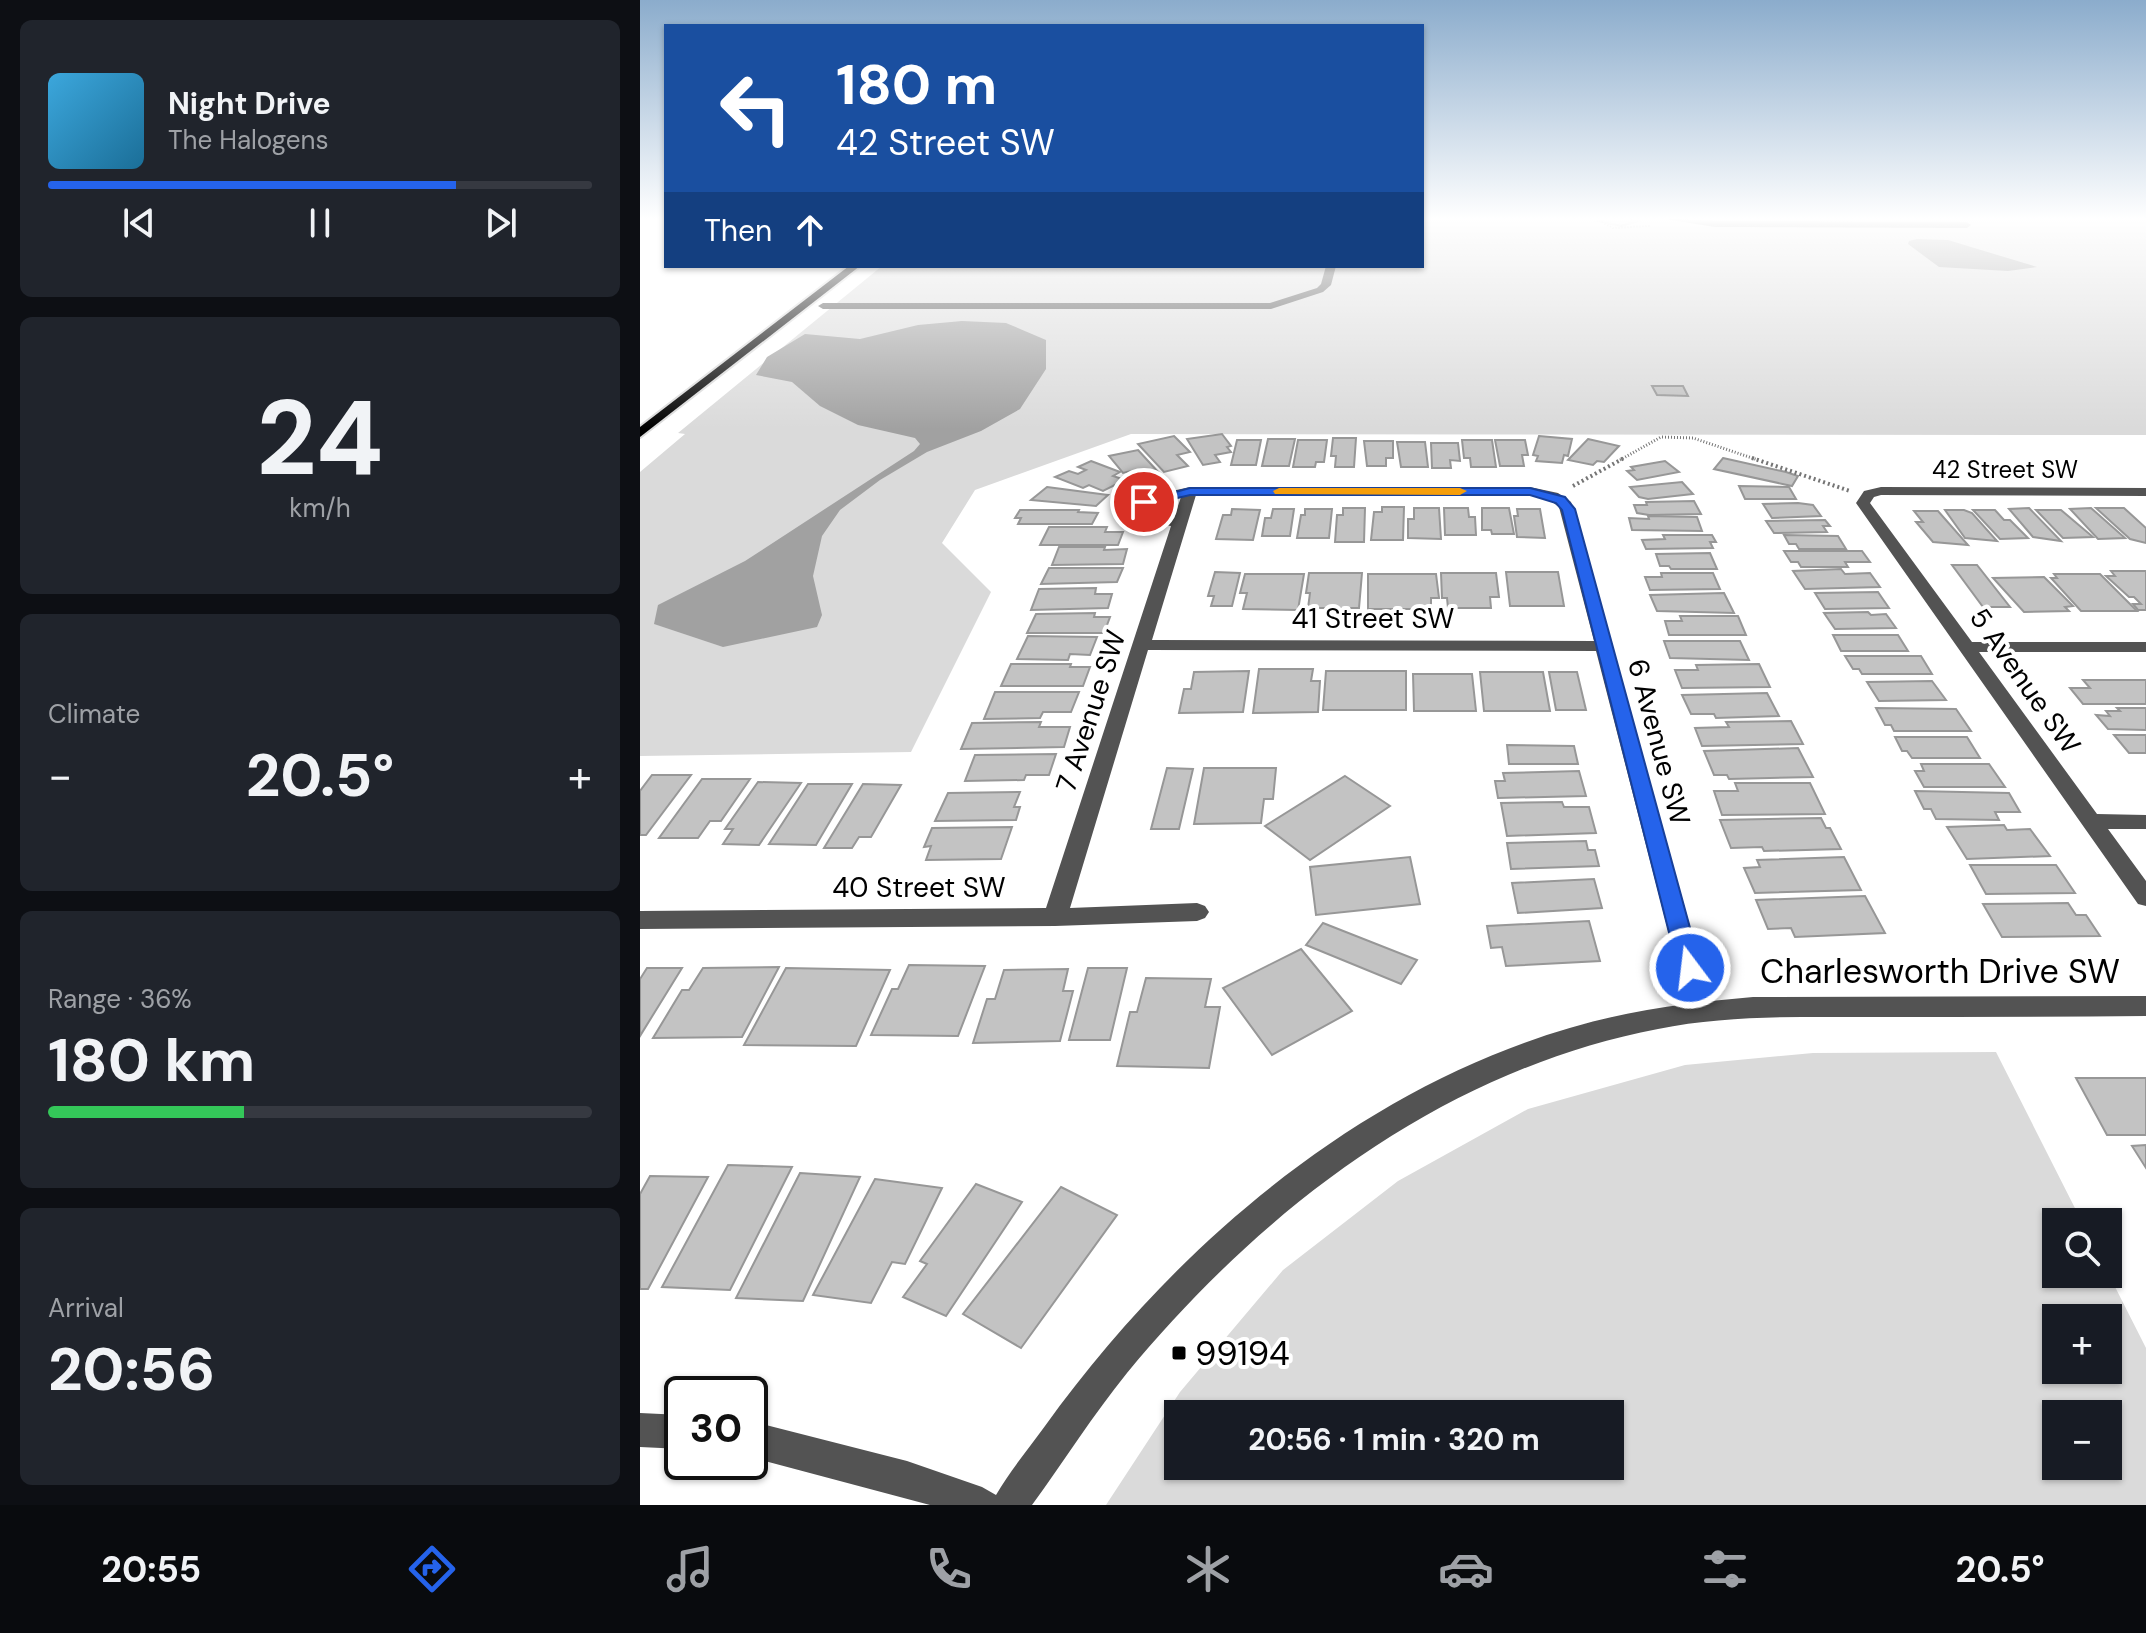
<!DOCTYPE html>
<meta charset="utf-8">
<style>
:root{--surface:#171b24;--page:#20242c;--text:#f1f3f6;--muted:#9ea1a6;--line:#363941;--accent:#2563eb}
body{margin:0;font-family:"DM Sans",sans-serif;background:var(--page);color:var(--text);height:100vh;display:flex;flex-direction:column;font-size:30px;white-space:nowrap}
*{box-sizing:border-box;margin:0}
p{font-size:26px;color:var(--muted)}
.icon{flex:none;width:44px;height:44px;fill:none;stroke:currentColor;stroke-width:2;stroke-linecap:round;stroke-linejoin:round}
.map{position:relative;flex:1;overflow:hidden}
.details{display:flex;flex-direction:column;gap:20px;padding:20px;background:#0d0f14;width:640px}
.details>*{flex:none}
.guide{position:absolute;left:24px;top:24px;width:760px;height:244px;border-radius:0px;box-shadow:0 2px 6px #0004;background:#1a4fa0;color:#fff;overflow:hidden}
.buttons{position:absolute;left:1402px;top:1208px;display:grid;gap:16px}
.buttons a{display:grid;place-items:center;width:80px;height:80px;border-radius:0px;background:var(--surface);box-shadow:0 2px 6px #0004;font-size:40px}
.speed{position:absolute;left:24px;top:1376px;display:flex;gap:16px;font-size:40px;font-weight:700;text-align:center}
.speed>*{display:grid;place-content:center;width:104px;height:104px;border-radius:50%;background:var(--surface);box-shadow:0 2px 6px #0004;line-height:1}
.speed .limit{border:4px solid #111;border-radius:12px;background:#fff;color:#111}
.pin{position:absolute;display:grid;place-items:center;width:68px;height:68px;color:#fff;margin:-34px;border:4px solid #fff;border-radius:50%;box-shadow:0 2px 8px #0007}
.me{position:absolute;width:88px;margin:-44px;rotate:345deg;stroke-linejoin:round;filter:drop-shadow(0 0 6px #0008)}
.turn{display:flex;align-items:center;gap:28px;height:168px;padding:0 40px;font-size:36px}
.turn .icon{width:104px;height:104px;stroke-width:2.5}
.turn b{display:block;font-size:56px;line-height:68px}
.then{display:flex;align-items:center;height:76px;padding:0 40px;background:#0003;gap:16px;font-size:30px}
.big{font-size:60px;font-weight:700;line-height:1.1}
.details .tile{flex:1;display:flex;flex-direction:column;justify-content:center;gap:12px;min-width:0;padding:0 28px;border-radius:12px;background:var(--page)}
.details .dial{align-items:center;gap:0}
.dial b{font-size:104px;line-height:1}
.song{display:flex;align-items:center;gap:24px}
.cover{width:96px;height:96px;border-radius:12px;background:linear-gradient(135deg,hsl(200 70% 55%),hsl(200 70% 35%))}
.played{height:8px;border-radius:4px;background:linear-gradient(90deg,var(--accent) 75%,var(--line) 75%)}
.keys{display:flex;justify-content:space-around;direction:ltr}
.heat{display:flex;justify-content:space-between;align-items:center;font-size:44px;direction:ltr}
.charge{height:12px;border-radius:6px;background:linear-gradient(90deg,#34c759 36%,var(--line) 0)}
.trip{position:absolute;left:524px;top:1400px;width:460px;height:80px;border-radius:0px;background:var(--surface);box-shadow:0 2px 6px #0004;font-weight:700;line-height:80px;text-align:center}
.dock{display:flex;height:128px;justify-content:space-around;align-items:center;background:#090b0e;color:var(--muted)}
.dock .icon{width:56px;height:56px}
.dock .current{color:var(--accent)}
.dock b{font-size:36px;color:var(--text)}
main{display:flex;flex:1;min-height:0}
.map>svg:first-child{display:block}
</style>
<main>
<section class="details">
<div class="tile">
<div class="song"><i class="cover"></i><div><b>Night Drive</b><p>The Halogens</p></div></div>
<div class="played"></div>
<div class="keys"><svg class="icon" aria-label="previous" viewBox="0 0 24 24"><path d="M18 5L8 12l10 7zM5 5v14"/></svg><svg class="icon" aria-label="pause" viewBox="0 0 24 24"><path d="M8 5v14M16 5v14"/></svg><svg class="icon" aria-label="next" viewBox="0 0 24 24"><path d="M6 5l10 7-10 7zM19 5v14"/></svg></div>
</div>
<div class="tile dial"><b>24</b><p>km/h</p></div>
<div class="tile"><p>Climate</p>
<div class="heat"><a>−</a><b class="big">20.5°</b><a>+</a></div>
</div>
<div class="tile"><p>Range · 36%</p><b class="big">180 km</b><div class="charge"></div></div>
<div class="tile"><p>Arrival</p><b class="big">20:56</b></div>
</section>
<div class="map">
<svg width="1506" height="1505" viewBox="0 0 1506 1505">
<rect width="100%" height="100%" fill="#fff"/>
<!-- green -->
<g fill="#dadada" fill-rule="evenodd">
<path d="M782 218H1506V435L491 434 335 490 302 543 351 592 271 752 0 756V472L45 434 38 433 242 266H782Z"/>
<path d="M1356 1052 1442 1222H1416V1274L1468 1273 1506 1348V1505H466L540 1392 643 1270 758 1181 888 1109 1045 1065 1173 1053ZM1416 1318H1468V1370H1416ZM538 1414H970V1466H538ZM1416 1414H1468V1466H1416Z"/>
</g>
<!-- water -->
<g fill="#a1a1a1">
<path d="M1277 239 1308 240 1397 267 1368 271 1299 267 1268 244 1269 241Z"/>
<path d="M322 321 366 323 406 340V369L380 409 341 431 287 452 240 480 200 510 182 536 173 576 182 615 177 627 83 647 14 624 18 605 105 561 274 451 280 444 275 438 218 425 180 406 152 382 116 375 127 357 165 334 220 339 278 325Z"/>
</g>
<!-- building -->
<g fill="#c3c3c3" stroke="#979797" stroke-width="2">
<path d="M967 218H986L998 221 981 226 958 221Z"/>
<path d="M1012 386H1043L1048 396 1017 395Z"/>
<path d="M582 434 591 446 587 447 591 452 575 455 580 462 563 465 547 439Z"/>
<path d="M534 436 550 452 537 455 548 466 524 472 498 444Z"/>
<path d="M899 436 932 439 928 456 924 455 922 463 896 461 898 456 893 455Z"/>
<path d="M693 438H716L714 467H695L696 456H691Z"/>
<path d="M628 439H655L649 466H622Z"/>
<path d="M948 439 979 446 964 462 957 461 953 465 928 460Z"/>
<path d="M597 440H621L616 465H591Z"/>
<path d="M658 440H687L684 462H676L675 467H653Z"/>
<path d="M822 440H852L856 467H831L830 458H824Z"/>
<path d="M855 440H885L888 455H882L884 466H860Z"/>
<path d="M724 441H753V458H746V466H727Z"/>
<path d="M757 442H785L788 467H761Z"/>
<path d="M791 443H818L820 461 810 460 811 468H792Z"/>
<path d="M498 450 520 474 498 479 491 471 483 473 469 456Z"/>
<path d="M1083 458 1146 472 1158 476 1152 486 1074 469Z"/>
<path d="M451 461 480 472 473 476 485 480 463 491 449 485 443 488 415 477 429 471 438 474 446 470 438 467Z"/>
<path d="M1025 461 1039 472 997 480 987 471 994 470 991 467Z"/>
<path d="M1042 482 1053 494 1008 499 999 497 990 487Z"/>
<path d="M1099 486 1149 487 1156 499H1105Z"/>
<path d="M407 487 468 495 456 506 391 500Z"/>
<path d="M1054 501 1061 514 1009 515 997 513 994 505H1007L1006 502Z"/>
<path d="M1158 503 1173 505 1181 516 1132 518 1123 504Z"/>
<path d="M742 507H764L763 540H731L734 512H742Z"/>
<path d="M703 508H725L724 542H695L697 515H703Z"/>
<path d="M774 508H799L801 539 768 538V519H774Z"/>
<path d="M804 508H828L829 517H835L836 535H805Z"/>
<path d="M842 508H869L874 534H852L851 530H842Z"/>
<path d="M1389 508 1421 541 1393 537 1369 509Z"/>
<path d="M1451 508 1485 538 1458 539 1430 509Z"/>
<path d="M1456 508H1484L1506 528V543L1490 539Z"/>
<path d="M592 509 620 510 613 540 576 539 583 515H591Z"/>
<path d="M633 509H654L650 536H622L625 518H631Z"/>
<path d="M665 509H692L689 538H657L661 515H665Z"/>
<path d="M877 509H900L905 538 877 537 874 516H878Z"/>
<path d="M380 510H439L438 512 458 513 452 524H378L381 518H375Z"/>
<path d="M1305 510H1324L1332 513 1357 541 1325 538Z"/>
<path d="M1333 510H1355L1364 520H1370L1388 538 1360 539Z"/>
<path d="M1396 510H1421L1453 537 1423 538Z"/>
<path d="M1274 511H1298L1328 545 1293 542 1276 522H1283Z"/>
<path d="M1008 516 1057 517 1062 531 992 530 989 518 1009 519Z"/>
<path d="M1185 520 1190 526H1183L1187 532 1134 533 1126 521Z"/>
<path d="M409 527H467L465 532H483L478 545H400Z"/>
<path d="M1023 535H1072L1076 542H1070L1073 548 1006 549 1002 540 1025 539Z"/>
<path d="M1144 535 1198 536 1206 549H1159L1156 544H1149Z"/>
<path d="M419 547H465L464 550 487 549 483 564 412 565Z"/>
<path d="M1144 551H1222L1230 562H1205L1208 567H1161L1158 562H1151Z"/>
<path d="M1070 553 1077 569H1031L1029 566H1020L1016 554Z"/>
<path d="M1312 565H1337L1370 607H1343Z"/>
<path d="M409 568H483L477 582 401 584Z"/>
<path d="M1201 569 1205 574 1230 573 1240 587 1165 589 1153 571Z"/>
<path d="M1471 571H1506V610H1498L1493 604H1501L1494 597H1489L1466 576H1475Z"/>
<path d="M575 572 600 573 592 606H571L574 596H568Z"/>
<path d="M866 572H918L924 606H870Z"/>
<path d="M669 573H722L719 608H668L670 593H666Z"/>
<path d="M801 573H856L859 597H850L851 608H808L807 598H802Z"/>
<path d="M1021 573H1073L1080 589 1010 590 1005 577H1022Z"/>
<path d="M605 574H664L658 610 603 609 607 593H600Z"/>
<path d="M728 574H796L799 598H791V609H728Z"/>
<path d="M1414 574H1460L1497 611H1441L1411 578H1417Z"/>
<path d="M1404 577 1433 606 1425 607 1429 611 1384 612 1353 578Z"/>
<path d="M456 588 455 594H472L468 608 391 610 399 589Z"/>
<path d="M1238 592 1249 608 1185 609 1175 593Z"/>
<path d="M1084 593 1094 613 1017 611 1010 595Z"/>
<path d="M1228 612 1231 615 1246 614 1256 628 1195 629 1184 613Z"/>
<path d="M455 613 454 617H470L464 633H387L396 614Z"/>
<path d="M1040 616H1098L1106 635H1029L1025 621H1042Z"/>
<path d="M1193 635H1258L1268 651H1201Z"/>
<path d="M388 636 457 637 450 655 430 654 428 660 377 659Z"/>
<path d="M1024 641H1100L1109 660 1030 658Z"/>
<path d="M1205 656H1281L1292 674H1222L1219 669H1213Z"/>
<path d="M371 664H431L430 667H450L443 686H361Z"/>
<path d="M1119 664 1130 687 1042 688 1035 670H1058L1056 665Z"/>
<path d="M619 669H673L671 681H680L678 712 613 713Z"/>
<path d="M609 671 603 712 539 713 544 689H551L554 672Z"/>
<path d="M686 671H766V710H683Z"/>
<path d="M840 672H903L910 711H844Z"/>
<path d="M909 672H937L946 710H916Z"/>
<path d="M773 674H832L836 711H774Z"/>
<path d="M1443 680H1506V704H1443L1430 688H1450Z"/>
<path d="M1292 681 1306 700 1239 701 1227 682Z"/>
<path d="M355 692H439L431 712H403L400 718 344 719Z"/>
<path d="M1127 693 1139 716 1076 718 1074 714H1051L1042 695Z"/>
<path d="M1236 708 1316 709 1331 731H1254L1251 725H1245Z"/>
<path d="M1477 708H1506V730L1468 729 1456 715 1470 716 1466 711H1480Z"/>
<path d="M1151 721 1163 744 1062 746 1055 728 1089 727 1086 722Z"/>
<path d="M401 722 399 727H430L424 747 321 749 332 723Z"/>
<path d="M1474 735H1506V753H1489Z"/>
<path d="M1255 737H1327L1340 758H1272L1267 751H1262Z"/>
<path d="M867 745 934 746 938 764H869Z"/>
<path d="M1158 748 1173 777 1089 779 1087 775H1074L1064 751Z"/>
<path d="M416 754 409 775H386L384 780 325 781 335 755Z"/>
<path d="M1281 764H1349L1365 787H1284L1275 771H1284Z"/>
<path d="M527 768 553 769 539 829H511Z"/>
<path d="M564 768H636L633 799H624L621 823 554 824Z"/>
<path d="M939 771 946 796 858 798 855 781H865L863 773Z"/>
<path d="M12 775H51L6 835H0V791Z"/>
<path d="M705 776 750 806 670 860 625 826Z"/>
<path d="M62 779H110L81 821H70L58 838H19Z"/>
<path d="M118 782 161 783 119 845 83 844 93 829H85Z"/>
<path d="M1095 783H1170L1185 814 1082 815 1074 791H1098Z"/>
<path d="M168 784H212L176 845 129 844Z"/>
<path d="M223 784 261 785 231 837H219L212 848H184Z"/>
<path d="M1275 791 1369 793 1380 812H1355L1359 820 1296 819 1291 809H1284Z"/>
<path d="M380 792 374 807H380L376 820 295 821 308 793Z"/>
<path d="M922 802 924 807H949L956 833 867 836 861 803Z"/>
<path d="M1181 818 1186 828H1190L1201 849 1124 851 1122 847 1091 848 1080 820Z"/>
<path d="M1364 825 1367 830 1390 829 1410 856 1327 859 1307 827Z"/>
<path d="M372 827 361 859 286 860 291 846 284 847 292 828Z"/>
<path d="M946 841 948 850H955L959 866 871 869 867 843Z"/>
<path d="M770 857 780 904 676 915 670 867Z"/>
<path d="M1204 857 1221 890 1115 893 1104 868 1120 867 1117 860Z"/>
<path d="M1330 865H1416L1435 893 1346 894Z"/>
<path d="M954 879 962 908 878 913 872 883Z"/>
<path d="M1225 896 1245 933 1155 937 1151 928 1128 929 1116 900Z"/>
<path d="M1428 903 1436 915H1446L1460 936 1362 937 1343 904Z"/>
<path d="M949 921 960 961 866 966 862 947 851 948 847 926Z"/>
<path d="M683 923 777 960 761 984 666 945Z"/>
<path d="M661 949 712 1011 632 1055 583 988Z"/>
<path d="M269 965 345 966 318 1036 231 1035 252 989H258Z"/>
<path d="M139 967 102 1037 13 1038 42 990H49L63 968Z"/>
<path d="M7 968H42L0 1036V979Z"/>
<path d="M146 968 250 970 216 1046 104 1045Z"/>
<path d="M448 968H487L470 1040H429Z"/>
<path d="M428 969 423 991H433L420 1041 333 1043 347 999H355L364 970Z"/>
<path d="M506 978 571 979 565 1007H580L569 1068 477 1066 490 1012H497Z"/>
<path d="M1436 1078H1506V1135H1467Z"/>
<path d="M1506 1145V1168L1492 1146Z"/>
<path d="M88 1165 152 1167 90 1290 22 1287Z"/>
<path d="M160 1173 220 1177 163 1301 96 1298Z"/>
<path d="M10 1176 68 1177 8 1289H0V1194Z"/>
<path d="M235 1179 302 1188 265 1264 252 1262 231 1303 173 1295Z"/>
<path d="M336 1184 382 1202 306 1316 263 1297 287 1264 280 1261Z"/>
<path d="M421 1187 477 1215 381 1348 323 1314Z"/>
</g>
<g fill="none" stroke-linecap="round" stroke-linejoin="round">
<!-- major casing -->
<g stroke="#dbdbdb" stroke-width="4">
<path id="major" d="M209 266H220L0 437V427Z"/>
</g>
<!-- path-far2 -->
<path stroke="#757575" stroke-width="2" stroke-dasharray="1 2" stroke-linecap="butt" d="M954 218 973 228 1010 226"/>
<!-- path-far1 -->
<path stroke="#757575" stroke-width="3" stroke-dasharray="1 2" stroke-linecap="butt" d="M980 460 1021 437 1053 438 1118 460"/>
<!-- path -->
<g stroke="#757575" stroke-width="4" stroke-dasharray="2 3" stroke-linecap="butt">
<path d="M1112 458 1210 491"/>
<path d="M933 486 984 458"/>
</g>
<!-- minor -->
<g fill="#535353" fill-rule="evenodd">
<path d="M1019 218 1075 221 1327 222 1331 225 1327 228 1075 227Z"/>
<path d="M686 266H696L691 285 683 292 631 309H183L178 306 183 303H630L677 288 681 284Z"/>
<path d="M550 487H890L918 493 931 502 1071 1001 1113 997 1506 996V1016C1415 1017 1323 1017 1232 1017 1161 1017 1088 1015 1018 1029 804 1070 624 1207 487 1373 453 1415 424 1461 392 1505H290L110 1457V1421L267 1461 342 1487 356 1495C370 1471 389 1448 405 1426 556 1216 783 1035 1047 1004L956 651 508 650 430 908 557 903 565 906 569 912 565 918 557 921 415 926 0 929V911L406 908 531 526 494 521 485 513 486 509 505 497ZM556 495H890L908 499 919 507 954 641 512 640ZM541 497 534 518 500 512 515 503Z"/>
<path d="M1241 487 1506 488V496L1241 495 1234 497 1230 503 1332 642H1506V652H1339L1457 814 1506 815V829H1468L1506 881V906L1498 904 1216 503 1224 491Z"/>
<path d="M0 1413 42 1415V1449L0 1447Z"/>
</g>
<!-- major -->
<use href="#major" fill="#000" fill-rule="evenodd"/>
</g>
<!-- sky -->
<linearGradient id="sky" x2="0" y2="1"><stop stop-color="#8baccc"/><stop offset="0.51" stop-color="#fff"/><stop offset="1" stop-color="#fff" stop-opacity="0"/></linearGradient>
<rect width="1506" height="429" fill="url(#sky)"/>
<!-- route -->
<path fill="#2563eb" stroke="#184099" stroke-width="2" d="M550 488H890L925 497 935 509 1061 968 1058 974 1050 977 1042 974 1038 968 922 510 916 503 890 495H550L504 506 498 502Z"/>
<!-- slow -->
<path fill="#f59e0b" d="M639 488H820L827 491 820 495 635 494 633 491Z"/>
<!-- markers -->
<rect fill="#000" stroke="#fff" stroke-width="3" x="531" y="1345" width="16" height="16" rx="4"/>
<g text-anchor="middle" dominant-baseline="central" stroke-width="8" stroke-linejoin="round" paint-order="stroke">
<!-- far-street labels -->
<g font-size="24" fill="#000" stroke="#fff">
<text x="1365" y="469">42 Street SW</text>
</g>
<!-- street labels -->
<g font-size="28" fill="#000" stroke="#fff">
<text x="733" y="618">41 Street SW</text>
<text transform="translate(1385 681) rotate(55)">5 Avenue SW</text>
<text transform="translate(451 711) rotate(-72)">7 Avenue SW</text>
<text transform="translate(1019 742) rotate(75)">6 Avenue SW</text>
<text x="279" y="887">40 Street SW</text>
</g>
<!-- near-street labels -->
<g font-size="34" fill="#000" stroke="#fff">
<text x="1300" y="971">Charlesworth Drive SW</text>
</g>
<!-- near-poi labels -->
<g font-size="34" fill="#000" stroke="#fff" text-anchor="start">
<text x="555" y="1353">99194</text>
</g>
</g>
</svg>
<div class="buttons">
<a><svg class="icon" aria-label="search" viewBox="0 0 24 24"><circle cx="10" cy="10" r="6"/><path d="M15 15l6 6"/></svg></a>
<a>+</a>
<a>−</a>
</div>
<div class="speed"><div class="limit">30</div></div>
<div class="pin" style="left:504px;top:502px;background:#d93025"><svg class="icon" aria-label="arrive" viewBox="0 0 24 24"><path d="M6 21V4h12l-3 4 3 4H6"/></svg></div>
<svg class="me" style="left:1050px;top:968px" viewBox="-20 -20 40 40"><circle r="17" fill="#2563eb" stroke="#fff" stroke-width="3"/><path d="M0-11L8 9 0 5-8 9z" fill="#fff"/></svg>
<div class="trip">20:56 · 1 min · 320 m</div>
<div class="guide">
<div class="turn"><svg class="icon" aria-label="left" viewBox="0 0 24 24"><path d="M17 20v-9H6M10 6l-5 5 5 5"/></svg><div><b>180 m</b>42 Street SW</div></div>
<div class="then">Then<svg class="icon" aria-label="ahead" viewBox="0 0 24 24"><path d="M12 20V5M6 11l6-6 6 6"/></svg></div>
</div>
</div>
</main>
<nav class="dock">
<b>20:55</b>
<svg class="icon current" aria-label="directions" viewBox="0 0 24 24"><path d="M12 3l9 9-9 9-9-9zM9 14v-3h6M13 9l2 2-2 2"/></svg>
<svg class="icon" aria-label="music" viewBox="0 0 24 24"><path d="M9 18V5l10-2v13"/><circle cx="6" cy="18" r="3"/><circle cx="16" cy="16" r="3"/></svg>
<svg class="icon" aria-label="phone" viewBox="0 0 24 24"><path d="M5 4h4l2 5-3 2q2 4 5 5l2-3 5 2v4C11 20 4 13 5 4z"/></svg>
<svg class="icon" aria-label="climate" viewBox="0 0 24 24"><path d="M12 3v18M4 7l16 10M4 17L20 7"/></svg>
<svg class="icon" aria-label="car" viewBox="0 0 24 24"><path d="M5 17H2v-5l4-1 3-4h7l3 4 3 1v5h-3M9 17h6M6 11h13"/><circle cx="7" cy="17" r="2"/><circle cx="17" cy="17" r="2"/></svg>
<svg class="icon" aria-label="filters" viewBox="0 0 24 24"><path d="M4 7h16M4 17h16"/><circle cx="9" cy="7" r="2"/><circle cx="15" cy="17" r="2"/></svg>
<b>20.5°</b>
</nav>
